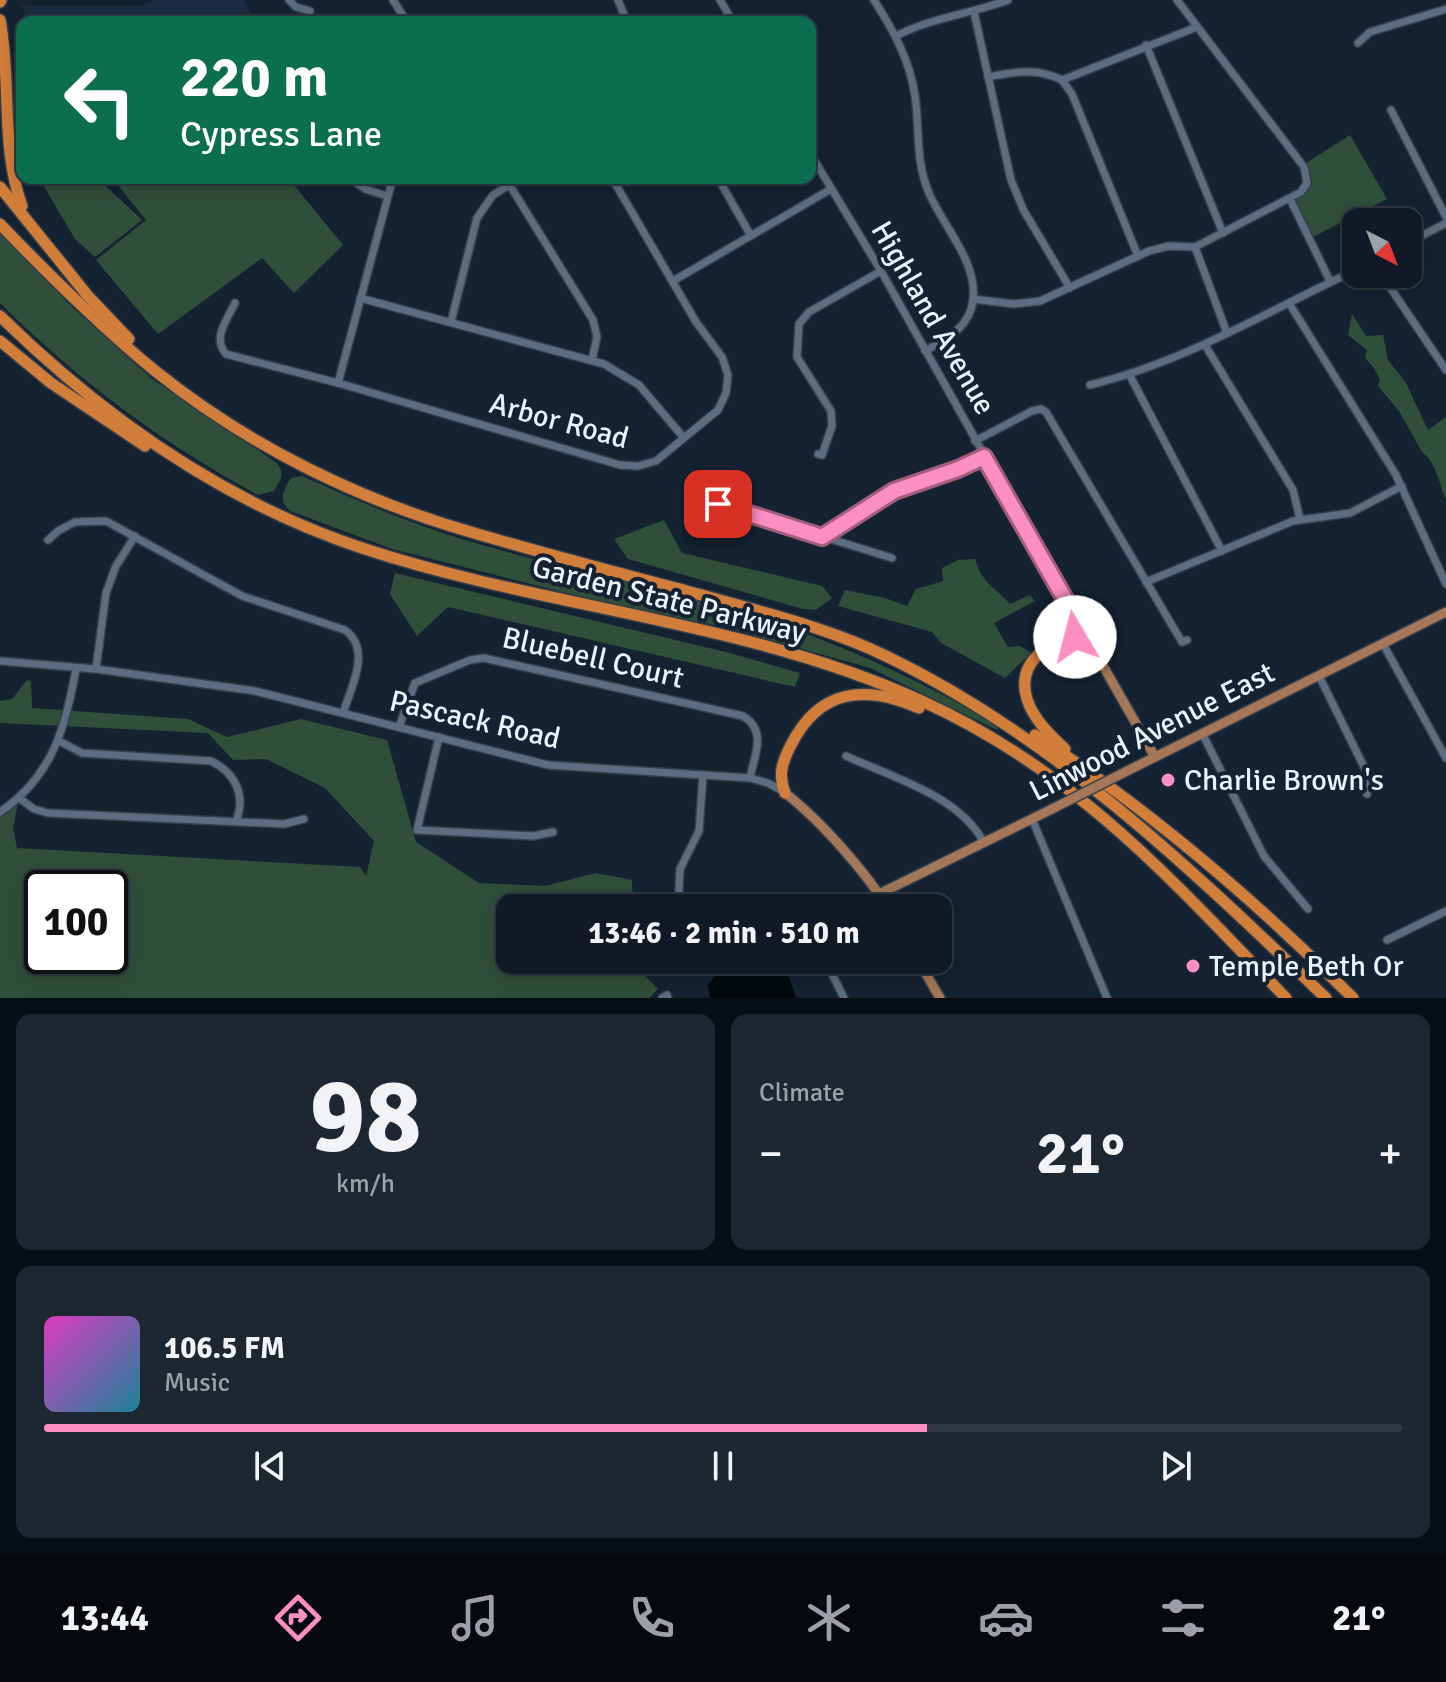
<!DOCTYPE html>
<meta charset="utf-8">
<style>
:root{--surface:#0f1a26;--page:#1d2732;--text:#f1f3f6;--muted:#9ba1a7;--line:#2f3843;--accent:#fc8fc1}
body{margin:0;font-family:Signika,sans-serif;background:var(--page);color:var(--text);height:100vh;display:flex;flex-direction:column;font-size:30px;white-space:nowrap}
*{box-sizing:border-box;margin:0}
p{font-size:26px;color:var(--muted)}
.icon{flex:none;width:44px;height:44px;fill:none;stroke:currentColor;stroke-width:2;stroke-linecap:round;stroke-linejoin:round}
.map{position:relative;height:998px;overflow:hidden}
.panel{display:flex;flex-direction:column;gap:16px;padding:16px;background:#080e15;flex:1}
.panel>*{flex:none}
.hud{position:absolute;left:16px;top:16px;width:800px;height:168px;border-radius:16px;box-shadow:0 4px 20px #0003,0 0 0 2px var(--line);background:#0b6e4f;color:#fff;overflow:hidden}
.needle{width:52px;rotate:138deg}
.controls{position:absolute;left:1342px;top:208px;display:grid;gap:16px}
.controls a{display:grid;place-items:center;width:80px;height:80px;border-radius:16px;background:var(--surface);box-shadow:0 4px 20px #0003,0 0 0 2px var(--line);font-size:40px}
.speed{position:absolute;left:24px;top:870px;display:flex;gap:16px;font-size:40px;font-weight:700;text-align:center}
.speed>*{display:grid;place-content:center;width:104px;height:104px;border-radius:50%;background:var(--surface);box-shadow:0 4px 20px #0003,0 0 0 2px var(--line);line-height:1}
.speed .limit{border:4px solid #111;border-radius:12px;background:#fff;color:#111}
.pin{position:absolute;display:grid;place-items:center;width:68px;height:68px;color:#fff;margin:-34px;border-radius:16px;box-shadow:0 4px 12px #0006}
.me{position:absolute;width:88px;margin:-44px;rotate:352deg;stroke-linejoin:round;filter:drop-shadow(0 0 6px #0008)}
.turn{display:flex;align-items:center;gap:28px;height:168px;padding:0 32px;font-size:36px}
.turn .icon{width:104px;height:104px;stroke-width:2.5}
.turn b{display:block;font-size:56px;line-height:68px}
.big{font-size:60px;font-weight:700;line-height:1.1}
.panel .tile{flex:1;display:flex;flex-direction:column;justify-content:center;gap:12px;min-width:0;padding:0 28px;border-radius:16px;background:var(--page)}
.panel .dial{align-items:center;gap:0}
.dial b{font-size:104px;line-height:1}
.song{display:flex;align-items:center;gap:24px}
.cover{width:96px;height:96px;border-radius:12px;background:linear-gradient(135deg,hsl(310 70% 55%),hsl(190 70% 35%))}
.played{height:8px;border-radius:4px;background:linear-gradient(90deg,var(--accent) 65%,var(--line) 65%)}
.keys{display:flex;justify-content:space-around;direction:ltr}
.heat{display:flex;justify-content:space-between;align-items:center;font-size:44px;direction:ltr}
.panel .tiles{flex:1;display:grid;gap:16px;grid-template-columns:1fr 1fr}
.tile:last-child{grid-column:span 2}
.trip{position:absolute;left:496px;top:894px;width:456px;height:80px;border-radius:16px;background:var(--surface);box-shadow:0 4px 20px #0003,0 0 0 2px var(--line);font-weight:700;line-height:80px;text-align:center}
.tab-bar{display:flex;height:128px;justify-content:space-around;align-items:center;background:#060a0f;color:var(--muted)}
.tab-bar .icon{width:56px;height:56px}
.tab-bar .active{color:var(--accent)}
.tab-bar b{font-size:36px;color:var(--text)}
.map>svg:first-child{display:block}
</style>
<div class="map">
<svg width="1446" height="998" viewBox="0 0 1446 998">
<rect width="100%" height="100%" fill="#142232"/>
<!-- built -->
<path fill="#1a2c41" d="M156 0H243L257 22H28L21 5 138 6Z"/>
<!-- green -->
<g fill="#2f4f3a" fill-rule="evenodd">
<path d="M1350 135 1387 199 1309 239 1290 199 1305 188 1303 165Z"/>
<path d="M39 178H97L142 220 95 257 75 239Z"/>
<path d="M112 178H288L343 245 294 293 262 258 158 334 96 260 146 220Z"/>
<path d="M0 233 72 307 152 379 277 463C286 474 280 480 274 491L258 495C162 443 77 380 0 303Z"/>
<path d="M1352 314 1366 336 1383 335 1388 360 1406 383 1428 430 1446 417V499C1439 485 1437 463 1422 452L1399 411 1378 386 1380 380 1374 368 1365 358 1367 350 1348 335Z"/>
<path d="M302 476C349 497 395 517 443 533 555 569 673 589 784 626 860 652 930 686 999 726L997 730 870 668 724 627 598 601 392 549 290 511C278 501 283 490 291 478Z"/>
<path d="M664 520 682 553 822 586 832 598 816 610 803 609 628 559 614 539Z"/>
<path d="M975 559C982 583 994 586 1010 604L1030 595 1035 601 994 623 1008 647 1020 646 1031 653 1005 678 941 643 932 632 838 606 845 590 885 598 907 606 916 589 943 581 942 568 958 560Z"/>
<path d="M395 573 730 653 800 673 795 687 448 607 417 636 390 594Z"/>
<path d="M27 680 31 681 32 708 188 719 227 737 301 719 387 740 416 842 479 883 545 886 596 873 632 880 633 908H510V960H635V965L658 989 649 998H0V812L19 798 13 828 17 848 360 867 366 876 374 841 325 788 266 759 233 760 208 733 0 723V701L12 699ZM42 888H110V956H42Z"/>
</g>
<!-- water -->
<path fill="#000a0b" d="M730 960H775L790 979 796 998H710L708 984Z"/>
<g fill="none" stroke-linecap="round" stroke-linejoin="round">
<!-- minor casing -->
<g stroke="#353e4b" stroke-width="10">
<g id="minor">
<path d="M289 0 296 7 310 11"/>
<path d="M393 0 407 22"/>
<path d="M618 0 627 22"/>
<path d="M720 0 733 22"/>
<path d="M874 0C893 30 910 60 915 96 920 130 915 160 929 193 943 226 978 262 973 300 970 327 947 339 925 351"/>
<path d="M974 12 1011 180 1024 211 1070 288"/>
<path d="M896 36C933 17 970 14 1008 0"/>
<path d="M1358 43 1370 32 1446 9"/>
<path d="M1146 45 1223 233"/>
<path d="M988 77C1015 72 1036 67 1062 80L1197 27"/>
<path d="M1062 80 1072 94 1138 256"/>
<path d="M1391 110 1446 217"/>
<path d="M810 153 881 271 1086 636"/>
<path d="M350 178 365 189 387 196"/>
<path d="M718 178 751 236"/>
<path d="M509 184 593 320 597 337 592 360"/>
<path d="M1290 199 1330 281"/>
<path d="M1408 243 1446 223"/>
<path d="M1195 247 1227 333"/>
<path d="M1381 274 1446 370"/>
<path d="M673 281 831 189"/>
<path d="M360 298 604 364 639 385 684 438"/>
<path d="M973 299 1014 304 1040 301 1149 251 1169 246 1195 247 1301 192 1307 183 1304 167 1177 0"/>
<path d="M235 303C227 320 212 338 226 354L338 383 620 465 638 466 656 461 718 410 726 393 728 375 722 357 696 322 612 178"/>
<path d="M1289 303 1396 475 1446 584"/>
<path d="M451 322 477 218 493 195 520 178"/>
<path d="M1205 345 1293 490 1300 519"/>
<path d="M1129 374 1222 551"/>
<path d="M338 383 393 178"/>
<path d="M1090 385C1185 362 1268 311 1356 270"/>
<path d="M975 441 1032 411 1041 409 1046 412 1182 642 1187 640"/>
<path d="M818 454 822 455 832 426 831 411 797 357 799 324 809 312 881 271"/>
<path d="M718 504 892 558"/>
<path d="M822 537 894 491 958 469 984 457"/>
<path d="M48 540 58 531 75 522 106 521 242 596 345 630C372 649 351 688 343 713"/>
<path d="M1146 582 1293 521 1350 513 1402 486"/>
<path d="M1383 644 1446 758"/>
<path d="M0 661 96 669 255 691 548 765 750 778 768 783 784 792"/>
<path d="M96 669 106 593 116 566 135 536"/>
<path d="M1319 676 1369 777 1367 794"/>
<path d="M399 727 415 683 470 660 484 658 743 716C768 731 754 756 750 778"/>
<path d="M1202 733 1264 856 1308 909"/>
<path d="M439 737 417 830 533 836 553 832"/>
<path d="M59 741 82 753 211 761C236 773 246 796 236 821"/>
<path d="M846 756C892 777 960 796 984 843"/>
<path d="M19 798 34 809 48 813 284 824 304 819"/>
<path d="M0 812C53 776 65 728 76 669"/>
<path d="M1032 819 1107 998"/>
<path d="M678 908 680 869 699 831 703 775"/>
<path d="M1387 940 1446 911"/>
<path d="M825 960 844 998"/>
<path d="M662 998 667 995 668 998"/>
</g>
</g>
<!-- major casing -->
<g stroke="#353e4b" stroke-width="12">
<g id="major">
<path d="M1086 636 1155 757"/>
<path d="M1127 771 1446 612"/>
<path d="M785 793C820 820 865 871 888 908"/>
<path d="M879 894 1052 809"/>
<path d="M918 960 940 998"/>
</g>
</g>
<!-- highway casing -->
<g stroke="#353e4b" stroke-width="14">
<g id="highway">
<path d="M0 2 1 0"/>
<path d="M0 20C12 84 0 145 22 206"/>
<path d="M0 187 88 296 129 339"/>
<path d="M0 224C49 275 99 325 154 370 247 445 358 500 474 533 552 556 630 576 709 597 769 614 831 629 888 657 1057 739 1191 869 1326 998"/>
<path d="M0 316C103 417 223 502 362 548 546 609 746 620 924 702 1077 772 1172 880 1286 998"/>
<path d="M0 341 51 383 145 446"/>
<path d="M1035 735C1150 810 1257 902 1353 998"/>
<path d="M1065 749C1051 736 1033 719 1027 699 1015 659 1053 639 1086 636"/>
<path d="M785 793C778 775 782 762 791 745 819 689 865 684 919 708"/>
</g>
</g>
<!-- minor -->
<use href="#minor" stroke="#5d6d81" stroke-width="7"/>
<!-- major -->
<use href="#major" stroke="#a37757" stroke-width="9"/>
<!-- highway -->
<use href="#highway" stroke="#d27e3b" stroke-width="11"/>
<!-- major-bridge casing -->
<g stroke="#353e4b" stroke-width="12" stroke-linecap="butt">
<path id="major-bridge" d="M1052 809 1127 771"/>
</g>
<!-- major-bridge -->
<use href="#major-bridge" stroke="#a37757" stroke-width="9"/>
</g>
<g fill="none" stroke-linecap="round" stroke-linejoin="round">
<!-- route casing -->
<g stroke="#a45d7d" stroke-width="20">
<path id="route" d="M718 504 822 537 894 491 958 469 984 457 1086 636 1075 637"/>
</g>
<!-- route -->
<use href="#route" stroke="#fc8fc1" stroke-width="14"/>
</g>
<!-- markers -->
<g fill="#fc8fc1" stroke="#142232" stroke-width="3">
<circle cx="1168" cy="780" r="8"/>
<circle cx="1193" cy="966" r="8"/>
</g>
<g text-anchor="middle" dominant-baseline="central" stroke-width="8" stroke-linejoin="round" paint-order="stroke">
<!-- street labels -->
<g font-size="30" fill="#eaf3fe" stroke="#142232">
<text transform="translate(933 318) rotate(60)">Highland Avenue</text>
<text transform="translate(559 421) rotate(15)">Arbor Road</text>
<text transform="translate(669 600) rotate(14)">Garden State Parkway</text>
<text transform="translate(593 658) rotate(13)">Bluebell Court</text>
<text transform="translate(475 720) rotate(13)">Pascack Road</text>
<text transform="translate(1152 732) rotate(-27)">Linwood Avenue East</text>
</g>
<!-- poi labels -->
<g font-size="30" fill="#eaf3fe" stroke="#142232" text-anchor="start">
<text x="1184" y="780">Charlie Brown's</text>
<text x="1209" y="966">Temple Beth Or</text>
</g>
</g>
</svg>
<div class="controls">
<a><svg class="needle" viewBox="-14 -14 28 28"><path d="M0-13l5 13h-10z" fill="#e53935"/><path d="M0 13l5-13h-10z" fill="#9ba1a7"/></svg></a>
</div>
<div class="speed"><div class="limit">100</div></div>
<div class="pin" style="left:718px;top:504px;background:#d93025"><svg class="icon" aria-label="arrive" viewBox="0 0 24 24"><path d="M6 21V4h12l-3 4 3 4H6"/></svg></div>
<svg class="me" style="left:1075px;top:637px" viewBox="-20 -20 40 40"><circle r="19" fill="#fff"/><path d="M0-13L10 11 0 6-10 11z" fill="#fc8fc1"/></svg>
<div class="trip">13:46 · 2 min · 510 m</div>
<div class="hud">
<div class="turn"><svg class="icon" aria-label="left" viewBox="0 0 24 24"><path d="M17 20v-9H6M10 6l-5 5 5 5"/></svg><div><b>220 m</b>Cypress Lane</div></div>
</div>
</div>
<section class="panel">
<div class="tiles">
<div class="tile dial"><b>98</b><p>km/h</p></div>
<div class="tile"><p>Climate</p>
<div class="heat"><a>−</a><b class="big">21°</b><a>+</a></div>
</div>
<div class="tile">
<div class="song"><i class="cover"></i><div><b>106.5 FM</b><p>Music</p></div></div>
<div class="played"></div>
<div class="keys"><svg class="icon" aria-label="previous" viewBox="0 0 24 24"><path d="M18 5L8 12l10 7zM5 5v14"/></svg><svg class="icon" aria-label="pause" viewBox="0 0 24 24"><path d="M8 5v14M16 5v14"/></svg><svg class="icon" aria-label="next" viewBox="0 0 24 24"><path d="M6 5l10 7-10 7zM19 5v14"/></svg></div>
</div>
</div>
</section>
<nav class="tab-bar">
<b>13:44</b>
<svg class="icon active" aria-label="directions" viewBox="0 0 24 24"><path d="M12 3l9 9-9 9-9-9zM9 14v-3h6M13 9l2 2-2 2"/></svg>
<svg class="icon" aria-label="music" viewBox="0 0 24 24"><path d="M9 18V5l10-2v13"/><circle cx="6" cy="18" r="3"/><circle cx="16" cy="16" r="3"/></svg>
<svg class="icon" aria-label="phone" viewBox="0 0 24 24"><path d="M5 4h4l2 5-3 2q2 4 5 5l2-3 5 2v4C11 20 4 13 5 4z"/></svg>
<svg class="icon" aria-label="climate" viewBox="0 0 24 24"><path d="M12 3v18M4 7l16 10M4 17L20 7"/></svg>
<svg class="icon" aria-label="car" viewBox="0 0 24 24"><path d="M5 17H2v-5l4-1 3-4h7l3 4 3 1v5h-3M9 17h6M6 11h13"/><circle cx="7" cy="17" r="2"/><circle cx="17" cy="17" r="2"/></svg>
<svg class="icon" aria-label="filters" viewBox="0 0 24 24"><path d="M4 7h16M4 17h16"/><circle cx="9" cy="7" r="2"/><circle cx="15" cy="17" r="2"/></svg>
<b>21°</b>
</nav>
